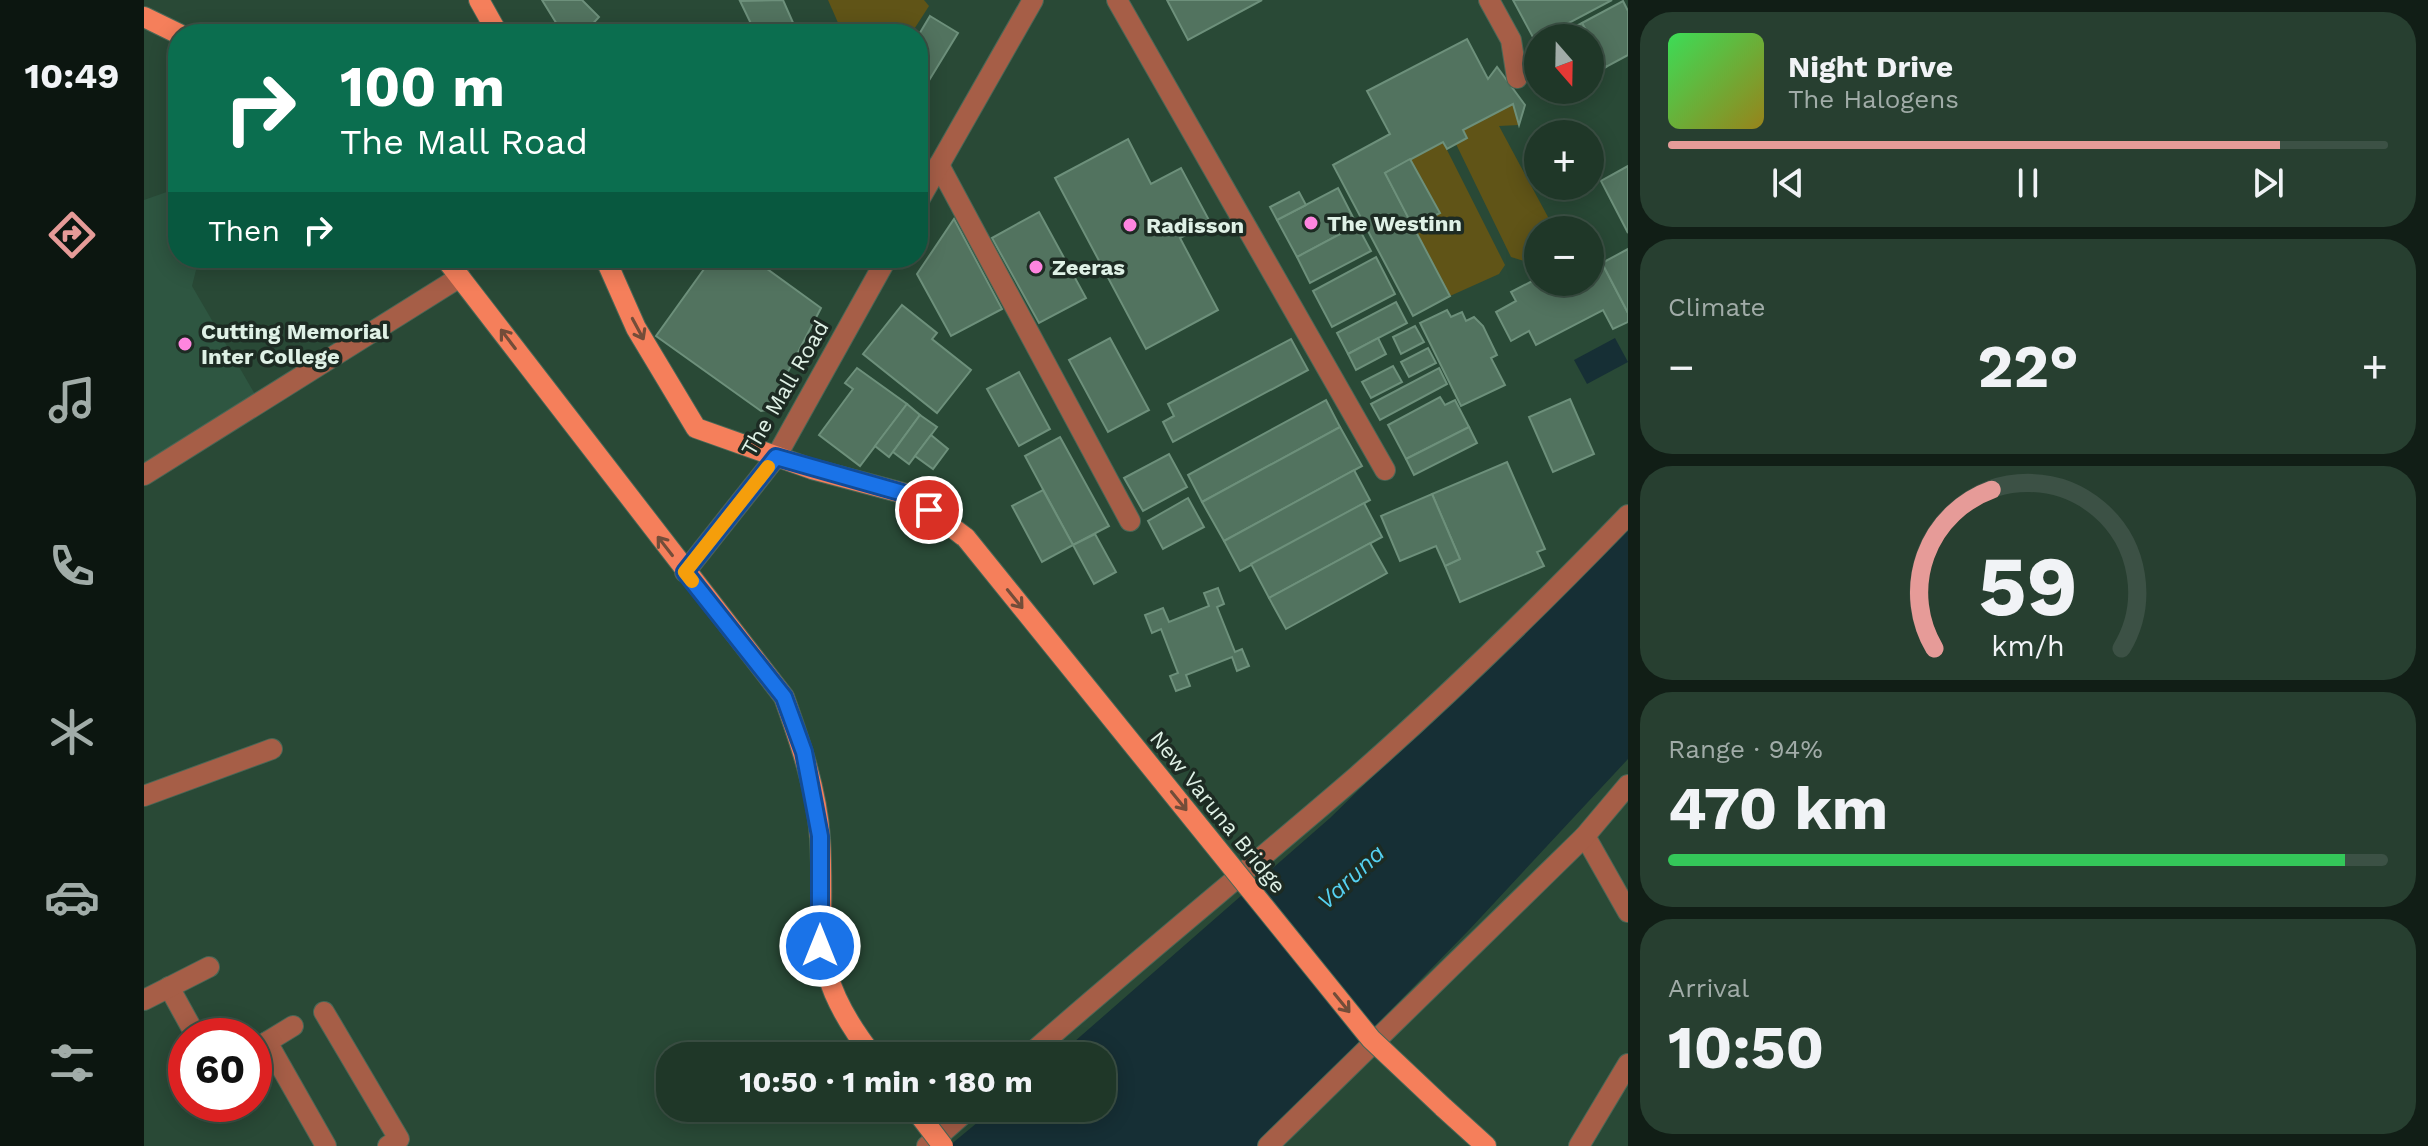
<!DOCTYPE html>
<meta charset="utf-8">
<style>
:root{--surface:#1f3728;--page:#273f30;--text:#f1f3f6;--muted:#a1aca8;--line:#3c5145;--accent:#e69b98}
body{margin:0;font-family:"Work Sans",sans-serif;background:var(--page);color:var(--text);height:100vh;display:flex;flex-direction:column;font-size:30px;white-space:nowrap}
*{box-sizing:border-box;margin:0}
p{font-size:26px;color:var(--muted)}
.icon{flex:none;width:44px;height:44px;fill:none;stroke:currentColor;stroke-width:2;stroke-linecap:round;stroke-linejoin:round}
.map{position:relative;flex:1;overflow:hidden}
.drawer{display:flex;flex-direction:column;gap:12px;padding:12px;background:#111e16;width:800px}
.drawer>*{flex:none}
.banner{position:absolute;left:24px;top:24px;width:760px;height:244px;border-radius:32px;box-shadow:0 4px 20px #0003,0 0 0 2px var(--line);background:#0b6e4f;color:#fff;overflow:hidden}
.needle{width:52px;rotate:160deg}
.fabs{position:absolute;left:1380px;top:24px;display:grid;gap:16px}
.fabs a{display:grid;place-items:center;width:80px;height:80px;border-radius:50%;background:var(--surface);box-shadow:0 4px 20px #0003,0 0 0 2px var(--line);font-size:40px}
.speed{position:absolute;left:24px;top:1018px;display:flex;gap:16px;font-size:40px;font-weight:700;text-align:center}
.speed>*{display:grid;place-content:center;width:104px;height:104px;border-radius:50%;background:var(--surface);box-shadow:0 4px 20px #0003,0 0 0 2px var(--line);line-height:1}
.speed .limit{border:12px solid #d22;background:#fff;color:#111}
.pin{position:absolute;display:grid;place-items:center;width:68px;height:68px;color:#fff;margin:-34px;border:4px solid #fff;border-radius:50%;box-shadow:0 2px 8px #0007}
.me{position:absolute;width:88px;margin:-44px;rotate:0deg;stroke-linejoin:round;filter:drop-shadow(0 0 6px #0008)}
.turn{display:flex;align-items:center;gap:28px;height:168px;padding:0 40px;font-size:36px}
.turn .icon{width:104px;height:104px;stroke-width:2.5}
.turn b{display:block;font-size:56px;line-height:68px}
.then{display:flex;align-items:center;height:76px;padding:0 40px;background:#0003;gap:16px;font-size:30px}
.big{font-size:60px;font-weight:700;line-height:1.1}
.drawer .tile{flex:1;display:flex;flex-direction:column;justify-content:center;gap:12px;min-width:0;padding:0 28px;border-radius:32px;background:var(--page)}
.drawer .dial{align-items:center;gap:0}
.dial svg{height:208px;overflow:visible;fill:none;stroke:var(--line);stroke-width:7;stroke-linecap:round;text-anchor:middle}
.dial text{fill:var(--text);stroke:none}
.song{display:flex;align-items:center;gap:24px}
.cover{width:96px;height:96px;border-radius:12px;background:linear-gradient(135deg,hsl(130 70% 55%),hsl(50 70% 35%))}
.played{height:8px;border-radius:4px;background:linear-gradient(90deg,var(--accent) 85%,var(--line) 85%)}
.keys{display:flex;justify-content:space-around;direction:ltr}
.heat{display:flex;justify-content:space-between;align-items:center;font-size:44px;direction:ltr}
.charge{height:12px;border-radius:6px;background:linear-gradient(90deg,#34c759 94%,var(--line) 0)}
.trip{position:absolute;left:512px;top:1042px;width:460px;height:80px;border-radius:32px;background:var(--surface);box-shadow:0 4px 20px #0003,0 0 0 2px var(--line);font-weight:700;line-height:80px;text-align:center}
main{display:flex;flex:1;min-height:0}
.dock{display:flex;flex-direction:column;width:144px;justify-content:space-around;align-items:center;background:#0c1610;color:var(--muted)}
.dock .icon{width:56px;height:56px}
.dock .current{color:var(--accent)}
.dock b{font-size:36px;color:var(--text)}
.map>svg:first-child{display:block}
</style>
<main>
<nav class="dock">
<b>10:49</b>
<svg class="icon current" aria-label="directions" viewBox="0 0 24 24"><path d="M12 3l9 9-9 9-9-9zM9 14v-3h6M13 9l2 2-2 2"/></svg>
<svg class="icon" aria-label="music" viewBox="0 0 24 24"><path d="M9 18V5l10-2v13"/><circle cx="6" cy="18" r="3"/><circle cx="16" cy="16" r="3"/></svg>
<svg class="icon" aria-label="phone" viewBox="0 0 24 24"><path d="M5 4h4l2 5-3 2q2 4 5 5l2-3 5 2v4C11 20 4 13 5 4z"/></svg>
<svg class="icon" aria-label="climate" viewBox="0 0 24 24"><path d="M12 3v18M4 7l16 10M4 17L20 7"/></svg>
<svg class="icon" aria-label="car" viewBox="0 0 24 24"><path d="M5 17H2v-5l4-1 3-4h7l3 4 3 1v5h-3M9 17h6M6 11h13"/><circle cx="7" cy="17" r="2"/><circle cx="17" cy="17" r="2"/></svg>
<svg class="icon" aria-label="filters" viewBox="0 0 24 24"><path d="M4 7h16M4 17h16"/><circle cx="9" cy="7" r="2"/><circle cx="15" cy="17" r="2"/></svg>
</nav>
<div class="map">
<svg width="1484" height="1146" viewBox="0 0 1484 1146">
<rect width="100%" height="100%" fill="#294936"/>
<!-- built -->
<path fill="#2e5641" d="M34 188V258H55L48 286 116 403 0 475V200Z"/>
<!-- green -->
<g fill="#605417">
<path d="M684 0H780L785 6 767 34H699Z"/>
<path d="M1369 104 1375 125 1355 126 1411 230H1394V253L1380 261 1367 257 1312 144 1323 138 1319 130Z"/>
<path d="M1299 142 1361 265 1355 274 1306 296 1269 227 1296 213 1266 159Z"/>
</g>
<!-- water -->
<g fill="#162f35">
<path d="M1471 338 1484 362 1443 384 1430 360Z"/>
<path d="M1484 527V759L1325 930 1114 1146H805L851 1108H958V1056H914L1186 818Z"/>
</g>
<!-- building -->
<g fill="#52735f" stroke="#6d907b" stroke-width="2">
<path d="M398 0H438L455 17 442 31 446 34H419Z"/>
<path d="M639 0 654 34H612L596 1Z"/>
<path d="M1023 0H1118L1044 40Z"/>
<path d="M1369 0H1468L1391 41Z"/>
<path d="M1479 1 1484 11V55L1462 67 1438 23Z"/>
<path d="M786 16 814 33 781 87 774 83V36Z"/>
<path d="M1438 23 1446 38H1408Z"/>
<path d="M1446 38 1462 67 1446 76Z"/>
<path d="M1323 39 1344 79 1353 67 1381 105 1375 125 1369 104 1319 130 1323 138 1303 149 1299 142 1241 173 1306 296 1269 316 1189 165 1246 134 1223 91Z"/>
<path d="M984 139 1007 184 1037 168 1066 222 1036 238 1074 310 1002 349 911 178Z"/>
<path d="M1266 159 1296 213 1269 227 1241 173Z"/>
<path d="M1484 166V233L1457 181Z"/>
<path d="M1194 188 1213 225 1153 257 1133 220Z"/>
<path d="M1155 192 1162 205 1133 220 1126 207Z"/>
<path d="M895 212 942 298 895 323 848 238Z"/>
<path d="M810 219 858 309 807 336 773 274Z"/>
<path d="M1213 225 1227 251 1166 283 1153 257Z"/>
<path d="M1450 248 1484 313V322L1469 329 1459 310 1392 345 1385 331 1367 341 1352 312 1372 301 1367 292 1394 278V282H1446V250Z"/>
<path d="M1484 249V313L1458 263Z"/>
<path d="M1232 257 1251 294 1188 327 1169 291Z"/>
<path d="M568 258H608L677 308 624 410 617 411 512 336Z"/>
<path d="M1252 302 1263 323 1204 354 1193 333Z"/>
<path d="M758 305 793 333 788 339 827 370 793 413 719 354Z"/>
<path d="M1303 310 1307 317 1318 312 1322 321 1330 317 1339 326 1353 355 1347 358 1361 385 1317 406 1276 323Z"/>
<path d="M1271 326 1280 342 1257 354 1249 337Z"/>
<path d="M966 338 1005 410 964 432 925 360Z"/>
<path d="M1234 338 1242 354 1212 370 1204 354Z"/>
<path d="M1147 339 1164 370 1029 442 1019 422 1030 416 1024 404Z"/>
<path d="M1284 348 1292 363 1265 377 1257 362Z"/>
<path d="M1249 366 1258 382 1227 398 1218 382Z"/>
<path d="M713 368 763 404 716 466 675 435 709 389 701 383Z"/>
<path d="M1295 368 1303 384 1236 420 1227 404Z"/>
<path d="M875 372 906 429 875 446 843 389Z"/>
<path d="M1296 397 1301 405 1311 400 1325 427 1262 459 1244 425Z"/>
<path d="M1426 399 1450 454 1409 472 1385 417Z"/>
<path d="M1182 400 1196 427 1058 502 1044 475Z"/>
<path d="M763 404 776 415 745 457 731 446Z"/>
<path d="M776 415 793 427 765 464 749 452Z"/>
<path d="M1196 427 1218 466 1080 541 1058 502Z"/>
<path d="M1325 427 1333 443 1270 475 1262 459Z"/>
<path d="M787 435 804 449 789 469 771 456Z"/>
<path d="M916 437 965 526 929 545 881 456Z"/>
<path d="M1025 454 1043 487 999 511 980 478Z"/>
<path d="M1363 462 1401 549 1393 552 1400 566 1316 602 1301 566 1316 559 1288 494Z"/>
<path d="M1210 470 1226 500 1096 571 1080 541Z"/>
<path d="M899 490 929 545 898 562 868 506Z"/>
<path d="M1288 494 1316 559 1301 566 1292 546 1256 561 1237 516Z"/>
<path d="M1044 498 1060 527 1019 549 1004 521Z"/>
<path d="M1220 503 1238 537 1125 598 1107 564Z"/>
<path d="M951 534 972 572 950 584 929 545Z"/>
<path d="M1226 543 1243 573 1142 629 1125 598Z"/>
<path d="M1074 588 1080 604 1073 607 1091 652 1098 649 1105 666 1093 671 1088 657 1042 675 1046 686 1032 691 1026 676 1034 673 1017 629 1008 633 1001 615 1019 608 1025 622 1065 606 1060 593Z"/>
</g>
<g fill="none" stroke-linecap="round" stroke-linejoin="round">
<!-- minor casing -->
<g stroke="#4a6756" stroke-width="22">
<g id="minor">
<path d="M973 0 1241 470"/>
<path d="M1345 0 1367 40 1373 78"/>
<path d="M795 165 986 521"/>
<path d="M0 475 316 277"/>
<path d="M0 796 128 749"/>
<path d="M1441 836 1484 912"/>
<path d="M25 987 52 1036"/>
<path d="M0 1000 65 967"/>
<path d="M180 1012 255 1139 244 1146"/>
<path d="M123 1042 182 1146"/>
<path d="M110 1050 149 1026"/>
<path d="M884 1056C992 961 1104 870 1213 776 1307 693 1397 605 1484 515"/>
<path d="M783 1146 826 1108"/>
<path d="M1435 1146 1484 1064"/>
</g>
</g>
<!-- tertiary casing -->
<g stroke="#4a6756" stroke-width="22">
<g id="tertiary">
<path d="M774 202 889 0"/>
<path d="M541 572 632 457 743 258"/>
<path d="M1124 1146 1441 836 1484 785"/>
</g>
</g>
<!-- primary casing -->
<g stroke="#4a6756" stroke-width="22">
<g id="primary">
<path d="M335 0 354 34"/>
<path d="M0 17 35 34"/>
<path d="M301 258 640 697C656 742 673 790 676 838 682 938 661 969 729 1056"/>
<path d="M461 258 492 328 552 428 668 469 766 495 822 538"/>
<path d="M1299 1107 1342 1146"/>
</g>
</g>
<!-- minor -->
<use href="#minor" stroke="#a65e47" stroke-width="20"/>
<!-- tertiary -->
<use href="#tertiary" stroke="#a65e47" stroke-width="20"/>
<!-- primary -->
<use href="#primary" stroke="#f57f5b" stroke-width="20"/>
<!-- primary-bridge casing -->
<g stroke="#4a6756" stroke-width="22" stroke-linecap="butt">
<g id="primary-bridge">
<path d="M822 538 1227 1039 1299 1107"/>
<path d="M770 1108 799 1146"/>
</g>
</g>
<!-- primary-bridge -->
<use href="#primary-bridge" stroke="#f57f5b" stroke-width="20"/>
</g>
<!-- one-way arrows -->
<defs><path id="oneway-shaft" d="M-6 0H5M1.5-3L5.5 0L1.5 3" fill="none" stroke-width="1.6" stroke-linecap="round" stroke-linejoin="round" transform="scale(2)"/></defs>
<g stroke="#734d39">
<use href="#oneway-shaft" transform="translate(494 329) rotate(62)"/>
<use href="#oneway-shaft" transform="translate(364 339) rotate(-127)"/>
<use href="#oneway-shaft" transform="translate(521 546) rotate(-128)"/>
<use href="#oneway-shaft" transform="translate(871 599) rotate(51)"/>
<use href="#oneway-shaft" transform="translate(1035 801) rotate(51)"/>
<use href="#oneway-shaft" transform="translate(1198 1003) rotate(51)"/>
</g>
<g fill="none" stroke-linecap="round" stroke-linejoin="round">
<!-- route casing -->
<g stroke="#114b97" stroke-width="20">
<path id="route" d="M676 946V836L660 752 640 697 541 572 632 457 766 495 785 510"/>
</g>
<!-- route -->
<use href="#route" stroke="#1a73e8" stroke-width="14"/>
<!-- slow -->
<path stroke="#f59e0b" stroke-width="14" d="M548 581 541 572 624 467"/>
</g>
<!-- markers -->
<g fill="#fe85df" stroke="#1d2b23" stroke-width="3">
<circle cx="1167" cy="223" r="8"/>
<circle cx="986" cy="225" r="8"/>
<circle cx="892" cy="267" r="8"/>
<circle cx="41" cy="344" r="8"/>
</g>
<g text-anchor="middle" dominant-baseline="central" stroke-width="7" stroke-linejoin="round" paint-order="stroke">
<!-- poi labels -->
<g font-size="22" font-weight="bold" fill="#dff1e6" stroke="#1d2b23" text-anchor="start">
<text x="1183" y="223">The Westinn</text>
<text x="1002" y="225">Radisson</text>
<text x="908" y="267">Zeeras</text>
<text x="57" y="331">Cutting Memorial<tspan x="57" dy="25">Inter College</tspan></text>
</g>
<!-- street labels -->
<g font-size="22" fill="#dff1e6" stroke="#1d2b23">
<text transform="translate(641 388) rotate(-60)">The Mall Road</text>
<text transform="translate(1074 812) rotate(51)">New Varuna Bridge</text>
</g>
<!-- water labels -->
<g font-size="24" font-style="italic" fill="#55d1f1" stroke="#1d2b23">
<text transform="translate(1207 877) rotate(-43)">Varuna</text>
</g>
</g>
</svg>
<div class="fabs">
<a><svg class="needle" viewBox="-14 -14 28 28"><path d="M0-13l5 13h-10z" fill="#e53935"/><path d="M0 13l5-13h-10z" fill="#a1aca8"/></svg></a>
<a>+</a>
<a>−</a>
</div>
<div class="speed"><div class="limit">60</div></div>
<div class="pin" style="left:785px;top:510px;background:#d93025"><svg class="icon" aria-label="arrive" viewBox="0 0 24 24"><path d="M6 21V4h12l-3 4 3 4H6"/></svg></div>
<svg class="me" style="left:676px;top:946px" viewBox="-20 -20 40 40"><circle r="17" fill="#1a73e8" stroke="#fff" stroke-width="3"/><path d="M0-11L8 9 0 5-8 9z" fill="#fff"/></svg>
<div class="trip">10:50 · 1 min · 180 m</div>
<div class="banner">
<div class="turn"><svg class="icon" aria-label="right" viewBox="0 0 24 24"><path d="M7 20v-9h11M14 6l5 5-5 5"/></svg><div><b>100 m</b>The Mall Road</div></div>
<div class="then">Then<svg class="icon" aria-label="right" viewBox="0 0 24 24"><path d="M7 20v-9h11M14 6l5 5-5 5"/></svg></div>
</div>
</div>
<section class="drawer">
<div class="tile">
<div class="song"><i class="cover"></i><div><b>Night Drive</b><p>The Halogens</p></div></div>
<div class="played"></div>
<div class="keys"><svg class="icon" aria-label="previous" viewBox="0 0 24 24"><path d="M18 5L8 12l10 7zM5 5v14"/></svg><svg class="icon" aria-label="pause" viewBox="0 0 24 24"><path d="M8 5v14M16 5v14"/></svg><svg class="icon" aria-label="next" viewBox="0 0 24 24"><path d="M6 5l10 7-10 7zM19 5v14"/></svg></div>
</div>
<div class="tile"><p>Climate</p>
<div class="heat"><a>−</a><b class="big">22°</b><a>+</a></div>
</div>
<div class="tile dial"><svg viewBox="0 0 100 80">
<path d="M14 69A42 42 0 1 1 86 69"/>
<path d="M14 69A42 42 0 0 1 36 8" stroke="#e69b98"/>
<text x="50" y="56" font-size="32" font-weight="700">59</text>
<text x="50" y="72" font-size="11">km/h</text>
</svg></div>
<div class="tile"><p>Range · 94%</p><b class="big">470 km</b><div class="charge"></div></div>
<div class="tile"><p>Arrival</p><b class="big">10:50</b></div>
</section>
</main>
